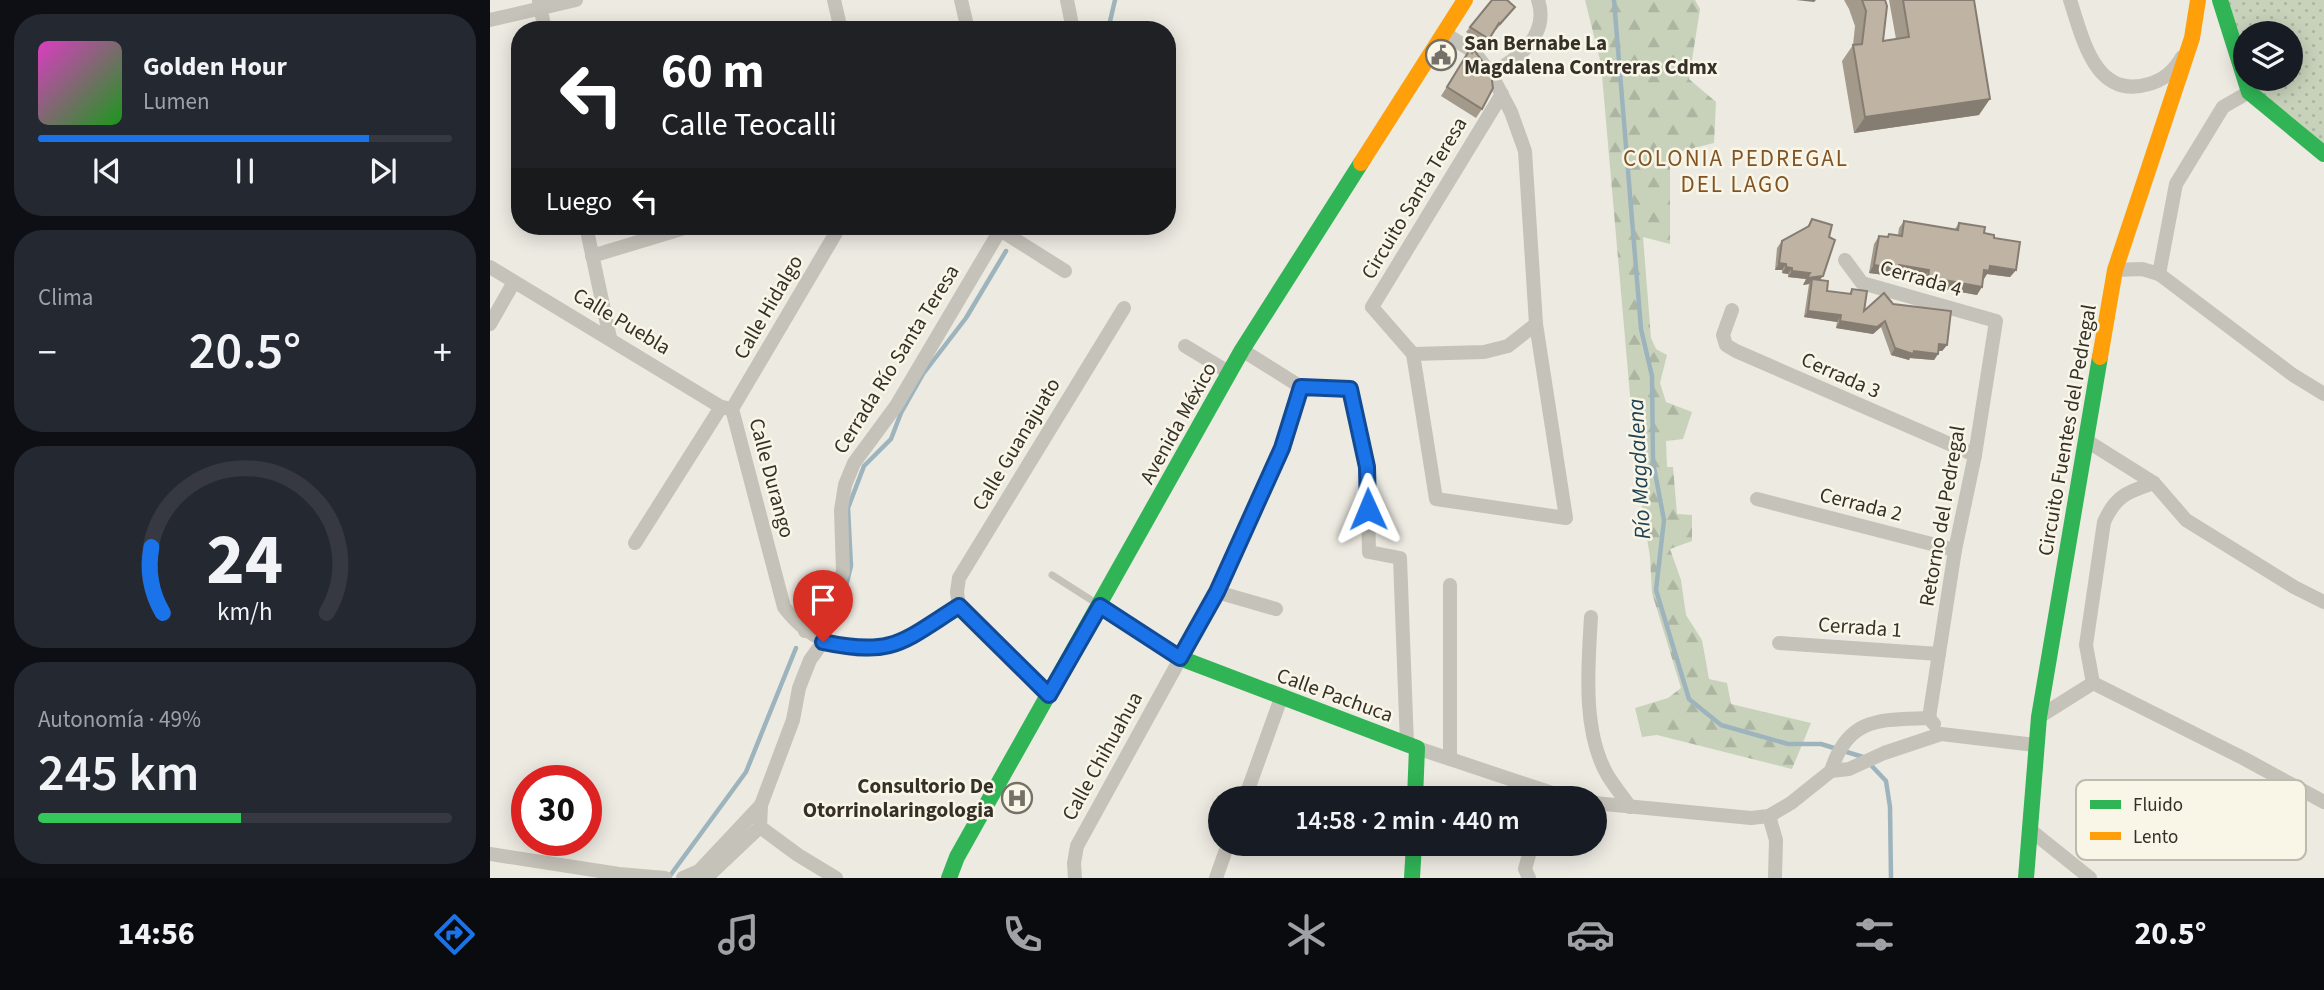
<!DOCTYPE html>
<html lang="es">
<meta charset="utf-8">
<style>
:root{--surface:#171b24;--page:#242831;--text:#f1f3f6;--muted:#9ea1a6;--line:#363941;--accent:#1a73e8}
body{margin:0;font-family:"Source Sans 3",sans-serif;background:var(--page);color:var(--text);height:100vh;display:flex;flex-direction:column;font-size:26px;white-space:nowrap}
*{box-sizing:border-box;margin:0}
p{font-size:23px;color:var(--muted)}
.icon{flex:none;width:38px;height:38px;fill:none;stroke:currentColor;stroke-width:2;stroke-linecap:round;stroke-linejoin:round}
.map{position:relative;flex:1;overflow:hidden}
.side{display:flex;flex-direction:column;gap:14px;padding:14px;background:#0d0f14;width:490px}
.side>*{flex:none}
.top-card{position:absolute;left:21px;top:21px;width:665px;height:214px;border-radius:28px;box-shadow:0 4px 18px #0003;background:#202124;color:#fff;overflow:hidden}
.buttons{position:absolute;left:1743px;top:21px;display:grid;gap:14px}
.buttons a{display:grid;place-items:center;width:70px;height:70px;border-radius:50%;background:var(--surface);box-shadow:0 4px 18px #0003;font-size:35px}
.speed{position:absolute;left:21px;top:765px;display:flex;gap:14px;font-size:35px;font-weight:700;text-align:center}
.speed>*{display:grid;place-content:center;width:91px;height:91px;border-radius:50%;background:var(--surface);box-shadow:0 4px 18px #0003;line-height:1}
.speed .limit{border:10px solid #d22;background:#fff;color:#111}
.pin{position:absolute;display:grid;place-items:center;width:60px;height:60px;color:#fff;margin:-72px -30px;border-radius:50% 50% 50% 0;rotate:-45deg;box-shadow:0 0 7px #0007}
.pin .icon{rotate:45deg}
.me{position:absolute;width:77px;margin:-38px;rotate:359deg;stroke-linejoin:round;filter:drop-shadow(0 0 5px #0008)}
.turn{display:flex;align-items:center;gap:24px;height:147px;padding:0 35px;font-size:32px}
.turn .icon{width:91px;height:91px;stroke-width:2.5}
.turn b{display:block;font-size:49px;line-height:60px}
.then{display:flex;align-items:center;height:66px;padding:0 35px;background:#0003;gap:14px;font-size:26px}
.big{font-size:52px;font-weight:600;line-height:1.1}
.side .widget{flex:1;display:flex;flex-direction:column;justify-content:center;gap:10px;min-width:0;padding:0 24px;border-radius:28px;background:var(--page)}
.side .dial{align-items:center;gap:0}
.dial svg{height:182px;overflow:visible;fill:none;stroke:var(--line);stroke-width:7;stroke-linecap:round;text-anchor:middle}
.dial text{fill:var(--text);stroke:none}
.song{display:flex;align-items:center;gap:21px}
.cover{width:84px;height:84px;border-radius:10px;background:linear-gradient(135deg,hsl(310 70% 55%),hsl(120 70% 35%))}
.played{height:7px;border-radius:4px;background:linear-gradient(90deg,var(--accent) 80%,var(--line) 80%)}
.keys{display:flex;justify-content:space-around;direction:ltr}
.heat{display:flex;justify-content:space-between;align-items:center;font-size:38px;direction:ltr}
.charge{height:10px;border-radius:5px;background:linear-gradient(90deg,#34c759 49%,var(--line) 0)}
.trip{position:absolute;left:718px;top:786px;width:399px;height:70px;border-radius:35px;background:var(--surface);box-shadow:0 4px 18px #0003;font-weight:600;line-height:70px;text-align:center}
.tab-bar{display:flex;height:112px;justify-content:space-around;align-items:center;background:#090b0e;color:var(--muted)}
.tab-bar .icon{width:49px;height:49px}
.tab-bar .active{color:var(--accent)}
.tab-bar b{font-size:32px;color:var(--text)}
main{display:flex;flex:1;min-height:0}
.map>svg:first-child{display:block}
</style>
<main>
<section class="side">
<div class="widget">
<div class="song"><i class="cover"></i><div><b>Golden Hour</b><p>Lumen</p></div></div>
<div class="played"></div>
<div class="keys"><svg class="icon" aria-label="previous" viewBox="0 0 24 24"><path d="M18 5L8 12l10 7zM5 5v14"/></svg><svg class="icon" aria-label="pause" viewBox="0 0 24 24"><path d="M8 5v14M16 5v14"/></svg><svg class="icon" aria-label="next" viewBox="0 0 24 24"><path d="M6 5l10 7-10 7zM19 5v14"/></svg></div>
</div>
<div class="widget"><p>Clima</p>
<div class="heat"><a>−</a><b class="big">20.5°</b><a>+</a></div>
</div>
<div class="widget dial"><svg viewBox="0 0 100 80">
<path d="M14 69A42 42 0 1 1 86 69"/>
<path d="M14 69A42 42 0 0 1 9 40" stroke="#1a73e8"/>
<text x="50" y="56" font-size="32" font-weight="700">24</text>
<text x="50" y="72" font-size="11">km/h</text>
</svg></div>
<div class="widget"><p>Autonomía · 49%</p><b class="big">245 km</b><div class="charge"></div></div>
</section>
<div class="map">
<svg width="1834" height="878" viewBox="0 0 1834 878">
<defs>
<pattern id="grass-dots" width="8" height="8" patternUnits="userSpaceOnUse" patternTransform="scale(1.75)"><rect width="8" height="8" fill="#c8d2bb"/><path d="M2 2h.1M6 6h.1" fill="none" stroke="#acb5a1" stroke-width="1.8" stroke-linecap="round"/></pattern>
<pattern id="forest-firs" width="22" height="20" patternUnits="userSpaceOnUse" patternTransform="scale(1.75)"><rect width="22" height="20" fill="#c8d2bb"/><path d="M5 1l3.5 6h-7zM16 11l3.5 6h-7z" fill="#acb5a1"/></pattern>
</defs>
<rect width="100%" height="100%" fill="#eceae1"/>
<!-- grass -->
<path fill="url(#grass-dots)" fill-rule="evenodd" d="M1730 0H1834V154L1759 92ZM1755 33H1801V79H1755Z"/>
<!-- forest -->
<path fill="url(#forest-firs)" d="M1095 0H1205L1210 9 1199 79 1226 102 1224 143 1180 154V244L1153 237 1161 338 1166 349 1177 355 1170 383 1176 402 1202 412 1193 439 1176 441 1177 467H1183L1187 514 1202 515V541L1180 549 1191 580 1196 615 1212 640 1219 679 1237 683 1241 704 1321 723 1302 769 1167 735 1152 737 1145 708 1178 698 1191 688 1162 593 1160 557 1147 475 1111 64Z"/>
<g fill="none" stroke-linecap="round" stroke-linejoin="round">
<!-- stream -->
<g stroke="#9eb4bd" stroke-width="4.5">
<path d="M1124 0 1151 329 1162 376 1163 462 1174 520 1166 590 1199 699 1231 725 1298 744H1331L1373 757"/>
<path d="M618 30 625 0"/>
<path d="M523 228 524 226"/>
<path d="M329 622 353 598 361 566 358 508 374 466 401 439 411 413 433 374 476 318 516 251"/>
<path d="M1379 763 1396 781 1400 807 1401 878"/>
<path d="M179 877 256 772 306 648"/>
</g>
<!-- lane -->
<path stroke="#c5c2b9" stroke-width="7" d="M562 575 609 605"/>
<!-- street -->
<g stroke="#c5c2b9" stroke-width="14">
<path d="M344 0 351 30"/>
<path d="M471 0 478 30"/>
<path d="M577 0 583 30"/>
<path d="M1580 0C1593 39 1605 100 1659 84 1674 80 1684 71 1692 57"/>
<path d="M49 1 55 30"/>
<path d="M0 20 86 0"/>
<path d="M954 33 984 52 1001 74 1021 112 1035 151 1046 324 1076 518 946 499 923 354 882 307 1012 94"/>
<path d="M1001 74C1028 59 1060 35 1048 0"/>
<path d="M96 226 120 338"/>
<path d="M504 226 575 271"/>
<path d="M102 256 201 226"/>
<path d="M1355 260 1372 283 1506 321 1485 455 1465 550 1439 718"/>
<path d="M0 267 231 407 242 409"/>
<path d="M1625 270 1652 269 1669 274 1803 375 1834 394"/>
<path d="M1669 274 1686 184 1733 107 1759 92"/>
<path d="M1242 310 1233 335 1236 345 1246 351 1485 455"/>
<path d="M0 324 24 282"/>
<path d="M695 346 740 373"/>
<path d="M752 350 811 387"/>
<path d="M923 354 994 352 1018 346 1046 324"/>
<path d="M811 387 860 389 877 467 879 552 910 558 917 745"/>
<path d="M242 409 294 607C321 643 365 660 409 643 430 636 450 618 469 606"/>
<path d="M242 409 350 226"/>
<path d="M1597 441 1664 483 1696 520 1804 587 1834 602"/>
<path d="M1664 483C1638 492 1626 495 1614 522L1596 645 1603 683 1753 758 1834 802"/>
<path d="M1267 499 1465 550"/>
<path d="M145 543 231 407"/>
<path d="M727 592 786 609"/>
<path d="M469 606 467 592 469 578 634 308"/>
<path d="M469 606 559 695"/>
<path d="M1101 617C1098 666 1092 732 1118 776 1125 787 1133 797 1140 807"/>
<path d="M315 631 344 590 353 572 351 510 355 485 364 463 406 406 506 237 508 226"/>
<path d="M1289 643 1449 654"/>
<path d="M1549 717 1603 683"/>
<path d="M927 748 1077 798"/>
<path d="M960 759V585"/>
<path d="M1341 771C1358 716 1391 720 1439 718L1444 724"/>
<path d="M755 798 791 698"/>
<path d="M1104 803 1261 818 1279 816 1301 803 1341 771 1359 769 1394 753 1451 734 1545 745"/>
<path d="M1279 816 1286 840 1285 878"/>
<path d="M270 827 308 855 346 878"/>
<path d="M1539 829 1600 878"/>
<path d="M0 854 129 874 175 878"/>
<path d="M193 878 209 871 271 805"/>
<path d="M216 878 270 827 271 805 303 720 309 688 320 660 333 642"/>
<path d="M585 878 584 863 587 846 727 592 792 448 811 387"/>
<path d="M726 878 738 844"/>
<path d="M1039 878 1035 869 1042 844"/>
</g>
<!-- fast -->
<g stroke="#30b455" stroke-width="16">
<path d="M1730 0 1759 92 1834 154"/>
<path d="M610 606 690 658 927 748 925 798"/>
<path d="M459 878 467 857 752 350 871 163"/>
<path d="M922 878 924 844"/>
<path d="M1536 878 1549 717 1610 357"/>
</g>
<!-- slow -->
<g stroke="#ff9f0a" stroke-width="16">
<path d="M871 163 975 0"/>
<path d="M1610 357 1625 270 1702 38 1708 0"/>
</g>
</g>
<!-- wall -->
<g fill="#a49a8c">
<path d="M1354 0H1395L1393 41 1406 39 1399 0H1484L1489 115 1364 133 1352 61 1363 45 1365 26 1359 9Z"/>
<path d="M1025 7 1006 30 1005 29 995 45 976 32 980 27Z"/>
<path d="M979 51 992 109 986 118 951 96Z"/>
<path d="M1322 219 1339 237 1330 280 1337 291 1359 294 1362 289 1374 311 1403 304 1457 345 1452 351H1448V354L1444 360 1420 358 1419 360 1401 355 1391 327 1383 334 1346 328 1347 322 1314 317 1319 284 1313 285 1316 279 1298 277V274L1292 273V270H1285L1287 248 1292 241 1317 227Z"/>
<path d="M1414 221 1465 229 1469 223 1494 233 1504 238 1526 270 1520 277 1497 274 1493 279 1487 295 1433 285 1434 277 1405 273 1403 276 1379 273 1384 244 1389 236 1397 237 1399 234 1408 235 1409 228Z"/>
</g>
<!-- shaded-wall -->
<g fill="#867d72">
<path d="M1306 0H1326L1324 2Z"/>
<path d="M1500 99 1489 115 1364 133 1375 117Z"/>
<path d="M1289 263 1296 264 1292 270H1285Z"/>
<path d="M1384 265H1409L1439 270 1434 277 1405 273 1403 276 1379 273Z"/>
<path d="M1500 266 1526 270 1520 277 1497 274 1494 279 1489 278 1494 270Z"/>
<path d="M1296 267 1302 268 1298 274 1292 273Z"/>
<path d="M1302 271 1320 273 1316 279 1298 277Z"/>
<path d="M1333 276 1328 282 1322 279 1319 284 1313 285 1317 278Z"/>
<path d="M1438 277 1492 287 1487 295 1433 285Z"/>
<path d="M1318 311 1351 315 1347 322 1314 317Z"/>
<path d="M1350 321H1395L1391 327 1383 334 1346 328Z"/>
<path d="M1449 344 1457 345 1452 351 1445 350Z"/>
<path d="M1405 348 1424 351 1448 354 1444 360 1420 358 1419 360 1401 355Z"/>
</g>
<!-- building -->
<g fill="#bfb3a3" stroke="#867d72" stroke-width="2">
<path d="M1002 0H1017L1025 7 1010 24 1009 23 999 39 980 27Z"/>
<path d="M1372 0H1395L1397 6 1393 41 1419 37 1413 0H1484L1500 99 1375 117 1363 45 1372 44 1376 11Z"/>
<path d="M984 50 1001 73 1003 88 992 109 957 87 979 51 982 53Z"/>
<path d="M1322 219 1342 225 1339 237 1345 240 1333 276 1317 278 1320 273 1302 271V268L1296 267V264L1289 263 1292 241 1319 226Z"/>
<path d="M1414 221 1468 230 1469 223 1495 227 1494 233 1504 235V238L1530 242 1526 270 1500 266 1499 271 1494 270 1492 287 1438 277 1439 270 1409 265V269L1384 265 1389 236 1398 237 1399 234 1412 236Z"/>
<path d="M1322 279 1338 281 1337 291 1361 294 1362 289 1377 291 1374 311 1394 293 1403 304 1461 311 1457 345 1449 344 1448 354 1424 351 1423 354 1405 348 1395 321 1387 327 1350 321 1351 315 1318 311Z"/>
</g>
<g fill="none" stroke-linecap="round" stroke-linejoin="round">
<!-- route casing -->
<g stroke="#114b97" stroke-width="18">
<path id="route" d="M333 642C403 657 412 642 469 606L559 695 610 606 690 658 727 592 792 448 811 387 860 389 877 467 878 509"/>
</g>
<!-- route -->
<use href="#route" stroke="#1a73e8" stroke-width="12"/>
</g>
<!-- icons -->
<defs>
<g id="civic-ring" transform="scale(1.575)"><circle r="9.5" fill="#f9f6e8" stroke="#757169" stroke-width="1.5"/><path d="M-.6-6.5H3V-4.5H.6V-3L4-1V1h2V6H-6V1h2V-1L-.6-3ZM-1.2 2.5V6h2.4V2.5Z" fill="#757169"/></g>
<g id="hospital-ring" transform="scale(1.575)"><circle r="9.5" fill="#f9f6e8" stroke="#757169" stroke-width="1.5"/><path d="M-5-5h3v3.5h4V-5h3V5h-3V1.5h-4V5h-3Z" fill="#757169"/></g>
</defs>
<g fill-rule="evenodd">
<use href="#civic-ring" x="951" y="55"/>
<use href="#hospital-ring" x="527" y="798"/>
</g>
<g text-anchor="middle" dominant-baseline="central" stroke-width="5" stroke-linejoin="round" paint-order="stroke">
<!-- poi labels -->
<g font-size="21" font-weight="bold" fill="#353028" stroke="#f9f6e8" text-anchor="start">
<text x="974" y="43">San Bernabe La<tspan x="974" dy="24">Magdalena Contreras Cdmx</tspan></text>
<text x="504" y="786" text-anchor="end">Consultorio De<tspan x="504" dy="24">Otorrinolaringologia</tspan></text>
</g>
<!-- street labels -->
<g font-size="21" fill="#353028" stroke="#f9f6e8">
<text transform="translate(924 198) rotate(-59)">Circuito Santa Teresa</text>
<text transform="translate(1431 278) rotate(16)">Cerrada 4</text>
<text transform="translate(278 307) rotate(-60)">Calle Hidalgo</text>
<text transform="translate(132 321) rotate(31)">Calle Puebla</text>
<text transform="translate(406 359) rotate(-58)">Cerrada Río Santa Teresa</text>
<text transform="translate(1351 375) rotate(24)">Cerrada 3</text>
<text transform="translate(688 423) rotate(-61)">Avenida México</text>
<text transform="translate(1577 430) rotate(-80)">Circuito Fuentes del Pedregal</text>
<text transform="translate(526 444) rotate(-59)">Calle Guanajuato</text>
<text transform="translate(282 478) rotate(75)">Calle Durango</text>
<text transform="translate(1371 504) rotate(14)">Cerrada 2</text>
<text transform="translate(1452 516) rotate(-80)">Retorno del Pedregal</text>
<text transform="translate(1370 627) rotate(4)">Cerrada 1</text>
<text transform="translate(845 695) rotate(20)">Calle Pachuca</text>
<text transform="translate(612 756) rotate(-61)">Calle Chihuahua</text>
</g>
<!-- neighbourhood labels -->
<g font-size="23" letter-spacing="2" fill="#815425" stroke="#f9f6e8">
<text x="1246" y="158">COLONIA PEDREGAL<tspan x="1246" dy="26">DEL LAGO</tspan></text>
</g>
<!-- water labels -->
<g font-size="23" font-style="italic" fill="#1f4355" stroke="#f9f6e8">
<text transform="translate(1149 469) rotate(-93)">Río Magdalena</text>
</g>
</g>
<!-- legend -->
<rect x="1586" y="780" width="230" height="80" rx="10" fill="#f9f6e8" stroke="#bebbae" stroke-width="2"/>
<rect x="1600" y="800" width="31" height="9" fill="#30b455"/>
<rect x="1600" y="832" width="31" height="8" fill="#ff9f0a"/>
<g font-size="19" fill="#353028">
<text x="1643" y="811">Fluido</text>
<text x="1643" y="843">Lento</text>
</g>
</svg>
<div class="buttons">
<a><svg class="icon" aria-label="layers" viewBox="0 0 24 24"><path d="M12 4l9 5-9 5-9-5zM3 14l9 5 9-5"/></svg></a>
</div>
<div class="speed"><div class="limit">30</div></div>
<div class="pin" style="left:333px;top:642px;background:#d93025"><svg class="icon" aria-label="arrive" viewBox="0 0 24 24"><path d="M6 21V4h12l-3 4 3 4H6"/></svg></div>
<svg class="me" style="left:878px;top:509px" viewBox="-20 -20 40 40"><path d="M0-17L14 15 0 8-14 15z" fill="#1a73e8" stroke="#fff" stroke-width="4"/></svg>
<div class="trip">14:58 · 2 min · 440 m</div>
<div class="top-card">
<div class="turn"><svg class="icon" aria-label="left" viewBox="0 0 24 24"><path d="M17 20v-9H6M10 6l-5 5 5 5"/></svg><div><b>60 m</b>Calle Teocalli</div></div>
<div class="then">Luego<svg class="icon" aria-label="left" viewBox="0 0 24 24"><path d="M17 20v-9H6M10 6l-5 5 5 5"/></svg></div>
</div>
</div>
</main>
<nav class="tab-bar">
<b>14:56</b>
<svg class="icon active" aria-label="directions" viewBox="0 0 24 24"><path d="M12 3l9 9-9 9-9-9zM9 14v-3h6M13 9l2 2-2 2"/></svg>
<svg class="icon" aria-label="music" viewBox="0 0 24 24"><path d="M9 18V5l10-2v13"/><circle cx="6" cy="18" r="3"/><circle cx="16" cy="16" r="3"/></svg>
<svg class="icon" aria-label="phone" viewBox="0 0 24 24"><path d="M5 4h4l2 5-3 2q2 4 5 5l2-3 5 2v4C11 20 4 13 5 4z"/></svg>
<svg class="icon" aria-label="climate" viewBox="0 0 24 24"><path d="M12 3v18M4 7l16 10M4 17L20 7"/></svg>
<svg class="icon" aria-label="car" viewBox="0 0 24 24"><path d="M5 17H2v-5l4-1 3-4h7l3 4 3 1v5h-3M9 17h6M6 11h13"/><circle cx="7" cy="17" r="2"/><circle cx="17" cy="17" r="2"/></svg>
<svg class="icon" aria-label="filters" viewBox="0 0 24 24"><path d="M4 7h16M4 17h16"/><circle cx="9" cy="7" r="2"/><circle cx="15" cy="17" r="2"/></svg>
<b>20.5°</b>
</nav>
